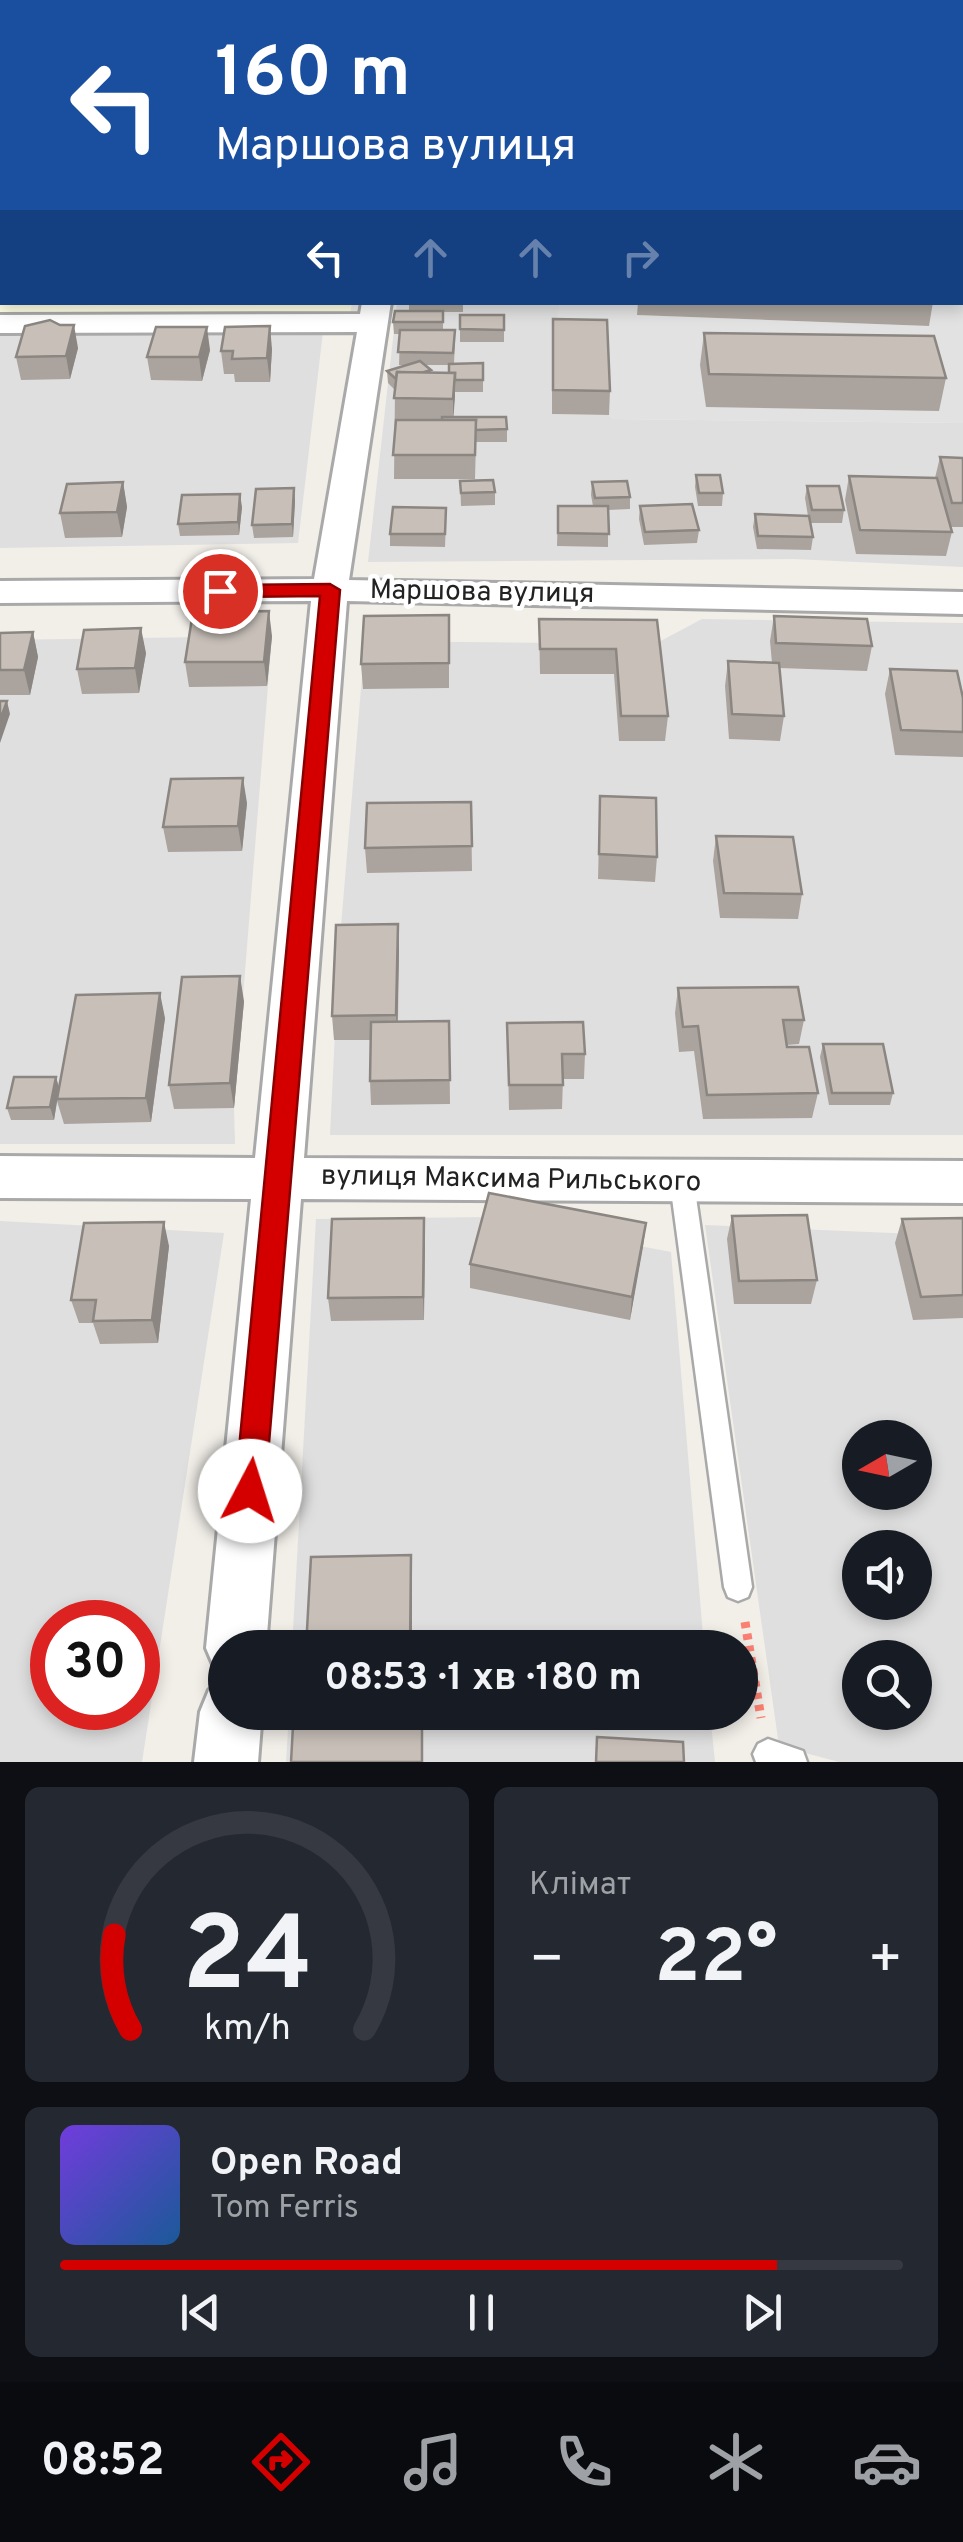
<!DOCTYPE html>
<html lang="uk">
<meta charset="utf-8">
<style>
:root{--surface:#171b24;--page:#242831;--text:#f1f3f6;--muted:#9ea1a6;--line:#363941;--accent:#d40000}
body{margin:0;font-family:Overpass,sans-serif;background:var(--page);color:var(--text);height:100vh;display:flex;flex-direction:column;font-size:38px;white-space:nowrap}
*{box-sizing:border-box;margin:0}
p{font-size:32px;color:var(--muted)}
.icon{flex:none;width:55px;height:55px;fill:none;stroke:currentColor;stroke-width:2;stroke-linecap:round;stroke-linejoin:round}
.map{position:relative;height:1762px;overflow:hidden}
.details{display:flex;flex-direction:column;gap:25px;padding:25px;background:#0d0f14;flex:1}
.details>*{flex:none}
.hud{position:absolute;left:0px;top:0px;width:965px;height:305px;box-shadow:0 5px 15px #0003;background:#1a4fa0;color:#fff;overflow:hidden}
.needle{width:65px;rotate:261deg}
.fabs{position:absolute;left:842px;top:1420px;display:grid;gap:20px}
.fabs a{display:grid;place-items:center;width:90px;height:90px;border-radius:50%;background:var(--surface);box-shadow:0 5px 15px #0003;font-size:50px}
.speed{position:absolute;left:30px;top:1600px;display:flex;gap:20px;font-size:50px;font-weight:700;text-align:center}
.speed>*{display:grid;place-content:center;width:130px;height:130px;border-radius:50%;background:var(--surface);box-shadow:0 5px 15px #0003;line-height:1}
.speed .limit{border:15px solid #d22;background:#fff;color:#111}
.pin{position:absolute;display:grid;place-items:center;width:85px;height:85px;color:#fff;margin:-42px;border:5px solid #fff;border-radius:50%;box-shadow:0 2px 10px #0007}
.me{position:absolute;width:110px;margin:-55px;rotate:5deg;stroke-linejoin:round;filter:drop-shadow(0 0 8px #0008)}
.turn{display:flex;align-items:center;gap:35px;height:210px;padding:0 50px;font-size:45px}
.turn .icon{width:130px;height:130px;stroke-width:2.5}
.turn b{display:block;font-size:70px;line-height:85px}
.lanes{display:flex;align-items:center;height:95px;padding:0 50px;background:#0003;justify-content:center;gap:50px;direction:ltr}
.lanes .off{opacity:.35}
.big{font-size:75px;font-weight:700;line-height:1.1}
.details .widget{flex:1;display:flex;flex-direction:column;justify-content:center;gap:15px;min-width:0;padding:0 35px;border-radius:15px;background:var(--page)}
.details .dial{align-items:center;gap:0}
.dial svg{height:260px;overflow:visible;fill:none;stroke:var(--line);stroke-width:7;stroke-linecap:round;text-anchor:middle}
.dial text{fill:var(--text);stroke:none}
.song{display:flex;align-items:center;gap:30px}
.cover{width:120px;height:120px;border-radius:15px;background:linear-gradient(135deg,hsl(260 70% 55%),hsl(210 70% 35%))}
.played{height:10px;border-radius:5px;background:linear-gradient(90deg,var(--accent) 85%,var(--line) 85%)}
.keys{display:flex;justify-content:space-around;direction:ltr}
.heat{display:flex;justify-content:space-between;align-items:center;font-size:55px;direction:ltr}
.details .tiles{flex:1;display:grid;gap:25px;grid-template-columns:1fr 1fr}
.widget:last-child{grid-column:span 2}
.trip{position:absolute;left:208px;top:1630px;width:550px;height:100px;border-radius:50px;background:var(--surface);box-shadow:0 5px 15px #0003;font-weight:700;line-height:100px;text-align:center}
.dock{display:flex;height:160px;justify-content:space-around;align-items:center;background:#090b0e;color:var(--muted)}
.dock .icon{width:70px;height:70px}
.dock .current{color:var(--accent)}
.dock b{font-size:45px;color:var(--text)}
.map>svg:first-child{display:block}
</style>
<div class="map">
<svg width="963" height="1762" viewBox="0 0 963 1762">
<rect width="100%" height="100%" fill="#f2efe9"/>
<!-- residential -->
<g fill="#e0dfdf" fill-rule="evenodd">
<path d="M397 303H560L552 372V414L609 415 613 419 963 423V567L793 559 368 562Z"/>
<path d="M0 330 323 332 298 543 0 548Z"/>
<path d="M702 619 963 623V1135H330L339 950 365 641 655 644Z"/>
<path d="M272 636 234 1108 235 1144H0V640Z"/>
<path d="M489 1217 671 1252 704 1647 292 1648 316 1219Z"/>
<path d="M0 1221 224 1233 142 1762H0ZM52 1622H138V1708H52Z"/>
<path d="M705 1225 963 1236V1762H839L779 1746ZM860 1438H915V1492H860ZM860 1548H915V1602H860ZM860 1658H915V1712H860Z"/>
<path d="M289 1712 710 1713 715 1762H286Z"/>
</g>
<!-- education -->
<path fill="#ffffe5" d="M0 5 2 302 352 303 350 314 0 313Z"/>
<!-- parking -->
<path fill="#e2e2e2" d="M963 293V423L613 419 609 415 605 343 552 342 560 303H638V315L928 326 924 303 962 302Z"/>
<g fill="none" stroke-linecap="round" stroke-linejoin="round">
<!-- lane casing -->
<g stroke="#a9a9a9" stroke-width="5">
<g id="lane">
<path d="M682 1173 690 1176 694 1183 752 1587 748 1597 738 1601 728 1597 724 1587 670 1183 674 1176Z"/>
<path d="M768 1739 803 1751 807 1762H756L753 1754 758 1744Z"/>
</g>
</g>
<!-- street casing -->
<g stroke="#a9a9a9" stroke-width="6">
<g id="street">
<path d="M37 0H81L82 2H39Z"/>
<path d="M406 0H745L405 2Z"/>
<rect x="962" y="72" width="1" height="14"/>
<path d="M362 302H391L349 580 963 592V614L347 601 304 1158 963 1161V1203L301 1199 266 1648H225V1674L215 1669 206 1648 251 1199 0 1198V1156L255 1158 311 601 0 603V581L314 579 357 332 0 333V315L360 314Z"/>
<path d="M225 1683V1712H262L258 1762H194L200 1712 209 1690Z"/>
</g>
</g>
<!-- path -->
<path stroke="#fa8072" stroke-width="9" stroke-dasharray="6 6" stroke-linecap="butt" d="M745 1622 761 1718"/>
<!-- lane -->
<use href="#lane" fill="#fff" fill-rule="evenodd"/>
<!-- street -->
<use href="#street" fill="#fff" fill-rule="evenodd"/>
</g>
<!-- wall -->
<g fill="#aba49e" fill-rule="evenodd">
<path d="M277 0H323L321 2H277Z"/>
<path d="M349 0H376L374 2H349Z"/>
<rect x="0" y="24" width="2" height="27"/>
<rect x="0" y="193" width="2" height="74"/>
<path d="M409 302H463V312H443V330L455 342 454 363H483V392H455L453 417 507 429V442H476L475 479H394L395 390 388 383 387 371 408 365H399L400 334H394L393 322 409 311ZM425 365H449V373H431V370Z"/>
<path d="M638 302H933L929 326 637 315Z"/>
<rect x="460" y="315" width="44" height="27"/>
<path d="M704 333 946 378 939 411 706 407 700 365Z"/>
<path d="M552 342 610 391 609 415 552 414Z"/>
<path d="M78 348 70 379 21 380 16 357Z"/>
<path d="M272 349 270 382H235L234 374H224L221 351Z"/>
<path d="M210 350 202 381 151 380 147 357Z"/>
<path d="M940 457 963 458V527H951L952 532 946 556 856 554 845 500 849 476 935 478Z"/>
<path d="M696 475 723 493 722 506H698L695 487Z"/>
<path d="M460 481 495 492V505L461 506Z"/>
<path d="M123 482 127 507 122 537 65 538 60 513Z"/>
<path d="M592 482 630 497V509L608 510V547L557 546 558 506H593L591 495Z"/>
<path d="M807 486 844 510 842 523H810L813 537 811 550 757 549 753 527 755 514 808 516 805 498Z"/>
<path d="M294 488 295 501 293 537 254 538 252 525Z"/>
<path d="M640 506 699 530 697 543 644 545 639 519Z"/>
<path d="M242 507 239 535 180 536 178 524Z"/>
<path d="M446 521 445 547 390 546V534Z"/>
<path d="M449 615V688L363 689 361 664Z"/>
<path d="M774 616 872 646 867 671 779 668 784 716 780 741 729 739 725 686 728 661 772 663 770 641Z"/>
<path d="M539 619 657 620 668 716 665 741H619L614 674H540Z"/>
<path d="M33 632 38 657 30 695H0V633Z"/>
<path d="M272 636 267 686 189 687 185 662Z"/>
<path d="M146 653 139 693 82 694 77 669Z"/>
<path d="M890 669 963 698V757L895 755 885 694Z"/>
<path d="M600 796 657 857 655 882 598 879Z"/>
<path d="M471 802 472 871 367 873 365 848Z"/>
<path d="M247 803 242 851 168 852 163 827Z"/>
<path d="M716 836 802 894 798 919 720 918 713 861Z"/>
<path d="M398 924 399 949 398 1021H449L450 1104 371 1105 370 1081 371 1040H334L332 1016Z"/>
<path d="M678 988 804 1020 799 1044 786 1045 818 1093 812 1118 703 1119 694 1051 679 1052 675 1013Z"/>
<path d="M244 1001 234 1108 174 1109 169 1085Z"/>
<path d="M165 1018 151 1122 64 1124 57 1101 54 1120H11L7 1108 56 1077 59 1087Z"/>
<path d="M507 1023 585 1054 584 1079H563L562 1109 509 1110Z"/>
<path d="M823 1044 893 1093 890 1105H829L820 1057Z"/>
<path d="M732 1216 817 1280 811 1304H734L727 1239Z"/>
<path d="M424 1218V1320L331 1321 328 1298Z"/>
<path d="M963 1218V1318L913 1320 895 1243 902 1219Z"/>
<path d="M646 1223 630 1320 470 1288V1264Z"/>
<path d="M169 1246 158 1343 100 1344 93 1323H79L71 1300Z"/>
</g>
<!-- shaded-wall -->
<g fill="#8b8681">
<path d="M74 325 78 348 70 379 66 356Z"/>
<path d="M270 326 272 349 270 382 267 358Z"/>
<path d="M207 327 210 350 202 381 199 357Z"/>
<path d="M455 373V397L453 422V399Z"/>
<path d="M123 482 127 507 122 537 117 512Z"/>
<path d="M294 488 295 501 293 537 292 524Z"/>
<path d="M240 494 242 507 239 535 238 522Z"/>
<path d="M269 611 272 636 267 686 264 662Z"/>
<path d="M141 628 146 653 139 693 135 668Z"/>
<path d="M33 632 38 657 30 695 24 670Z"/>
<path d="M7 701 10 714 0 743V720Z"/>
<path d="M243 778 247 803 242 851 238 826Z"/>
<path d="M398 924 399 949 397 1039 396 1015Z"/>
<path d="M240 976 244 1001 234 1108 230 1083Z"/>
<path d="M160 993 165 1018 151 1122 146 1098Z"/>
<path d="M56 1077 59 1089 54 1120 50 1107Z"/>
<path d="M424 1218 425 1241 424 1320 423 1297Z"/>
<path d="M164 1222 169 1246 158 1343 152 1320Z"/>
<path d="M646 1223 643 1247 630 1320 632 1297Z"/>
<path d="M411 1555 412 1576V1648H410Z"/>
</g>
<!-- building -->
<g fill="#c7bfb8" stroke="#8b8681" stroke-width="2.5">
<path d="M962 87H963V182L962 181Z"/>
<rect x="0" y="193" width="2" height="51"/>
<path d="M395 311H443V322H393Z"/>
<path d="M460 315H504V330L460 329Z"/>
<path d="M553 319 607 320 610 391 553 390Z"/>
<path d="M50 320 60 325H74L66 356 16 357 25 326Z"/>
<path d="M270 326 267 358 232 359 233 351H221L225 327Z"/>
<path d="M156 327H207L199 357H147Z"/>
<path d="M400 330H455L453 353 398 352Z"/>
<path d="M704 333 934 336 946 378 709 374Z"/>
<path d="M420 361 431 370 421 373 397 372 396 379 387 371Z"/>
<path d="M483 363V380H455V373H449V364Z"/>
<path d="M397 372 455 373 453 399 394 398Z"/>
<path d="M442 417H506L507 429 475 430 476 420H442Z"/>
<path d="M396 420H476L475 455H393Z"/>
<path d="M940 457 963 458V503H952Z"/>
<path d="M696 475H720L723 493H699Z"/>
<path d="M849 476 937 478 952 532 860 530Z"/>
<path d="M493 480 495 492 461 493 460 481Z"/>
<path d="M627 481 630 497 595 498 592 482Z"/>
<path d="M123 482 117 512 60 513 67 484Z"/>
<path d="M807 486H839L844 510H812Z"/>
<path d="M294 488 292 524 252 525 256 489Z"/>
<path d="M240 494 238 522 178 524 182 495Z"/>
<path d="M692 504 699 530 645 532 640 506Z"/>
<path d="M558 506H608L609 534 558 533Z"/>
<path d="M393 507 446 508 445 534H390Z"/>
<path d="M755 514 809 516 813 537 758 536Z"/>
<path d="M269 611 264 662H185L193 612Z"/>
<path d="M449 615V663L361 664 364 616Z"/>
<path d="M774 616 867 619 872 646 776 643Z"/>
<path d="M539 619 657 620 668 716H621L616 649H540Z"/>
<path d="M141 628 135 668 77 669 84 630Z"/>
<path d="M33 632 24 670H0V633Z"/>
<path d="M728 661 779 663 784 716 732 714Z"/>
<path d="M890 669 957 671 963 698V732L901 730Z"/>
<path d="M0 701H7L0 720Z"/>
<path d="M243 778 238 826 163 827 171 779Z"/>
<path d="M600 796 656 798 657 857 599 854Z"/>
<path d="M471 802 472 846 365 848 367 803Z"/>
<path d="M716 836 793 837 802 894 724 893Z"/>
<path d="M398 924 396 1015 332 1016 336 925Z"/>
<path d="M240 976 230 1083 169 1085 182 977Z"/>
<path d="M798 987 804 1020H783L787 1047H809L818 1093 707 1095 698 1026 683 1027 678 988Z"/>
<path d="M160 993 146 1098 57 1099 76 995Z"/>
<path d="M449 1021 450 1080 370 1081 371 1022Z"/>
<path d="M583 1022 585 1054H562L563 1085H509L507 1023Z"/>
<path d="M823 1044H883L893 1093H832Z"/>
<path d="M14 1077H56L50 1107 7 1108Z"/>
<path d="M489 1193 646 1223 632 1297 470 1264Z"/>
<path d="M807 1215 817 1280 739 1281 732 1216Z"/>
<path d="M424 1218 423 1297 328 1298 332 1219Z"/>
<path d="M963 1218V1295L921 1297 902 1219Z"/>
<path d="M164 1222 152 1320 93 1321 96 1300H71L84 1223Z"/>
<path d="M411 1555 410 1648H306L311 1557Z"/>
<path d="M422 1724V1762H291L293 1726Z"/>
<path d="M597 1737 683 1742 684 1762H596Z"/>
</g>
<!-- route -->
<path fill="#d40000" stroke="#8a0000" stroke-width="2.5" d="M330 584 340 590 265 1491 261 1501 250 1505 239 1501 235 1491 320 596 220 597 211 591 220 585Z"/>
<g text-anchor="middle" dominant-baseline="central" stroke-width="9" stroke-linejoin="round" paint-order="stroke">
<!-- street labels -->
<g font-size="28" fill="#222" stroke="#fff">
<text transform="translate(482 593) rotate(1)">Маршова вулиця</text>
<text transform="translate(511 1180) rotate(1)">вулиця Максима Рильського</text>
</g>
</g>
</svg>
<div class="fabs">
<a><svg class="needle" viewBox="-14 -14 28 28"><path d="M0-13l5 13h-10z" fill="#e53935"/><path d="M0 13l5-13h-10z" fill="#9ea1a6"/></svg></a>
<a><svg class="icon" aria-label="sound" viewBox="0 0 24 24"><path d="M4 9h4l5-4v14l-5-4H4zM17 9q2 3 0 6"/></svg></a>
<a><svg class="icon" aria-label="search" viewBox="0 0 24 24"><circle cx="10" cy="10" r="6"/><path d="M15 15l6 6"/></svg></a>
</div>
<div class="speed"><div class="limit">30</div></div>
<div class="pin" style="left:220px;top:591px;background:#d93025"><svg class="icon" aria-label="arrive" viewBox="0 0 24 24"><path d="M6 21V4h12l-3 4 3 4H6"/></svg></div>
<svg class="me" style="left:250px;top:1491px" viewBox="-20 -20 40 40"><circle r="19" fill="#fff"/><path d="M0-13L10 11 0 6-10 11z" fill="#d40000"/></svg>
<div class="trip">08:53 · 1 хв · 180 m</div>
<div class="hud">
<div class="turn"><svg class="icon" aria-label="left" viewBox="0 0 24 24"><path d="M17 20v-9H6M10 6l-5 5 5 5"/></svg><div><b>160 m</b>Маршова вулиця</div></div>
<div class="lanes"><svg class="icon" aria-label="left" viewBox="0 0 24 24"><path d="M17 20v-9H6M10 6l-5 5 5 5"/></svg><svg class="icon off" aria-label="ahead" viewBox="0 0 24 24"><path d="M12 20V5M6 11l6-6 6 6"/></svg><svg class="icon off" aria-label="ahead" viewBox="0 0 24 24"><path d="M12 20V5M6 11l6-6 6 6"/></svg><svg class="icon off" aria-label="right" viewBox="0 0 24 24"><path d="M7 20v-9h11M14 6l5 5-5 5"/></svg></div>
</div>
</div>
<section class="details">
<div class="tiles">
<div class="widget dial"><svg viewBox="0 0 100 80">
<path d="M14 69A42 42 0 1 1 86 69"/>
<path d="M14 69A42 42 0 0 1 9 40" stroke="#d40000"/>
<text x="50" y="56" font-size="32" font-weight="700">24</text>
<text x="50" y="72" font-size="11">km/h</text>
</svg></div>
<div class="widget"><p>Клімат</p>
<div class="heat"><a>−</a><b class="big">22°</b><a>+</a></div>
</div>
<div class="widget">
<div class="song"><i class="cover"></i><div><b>Open Road</b><p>Tom Ferris</p></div></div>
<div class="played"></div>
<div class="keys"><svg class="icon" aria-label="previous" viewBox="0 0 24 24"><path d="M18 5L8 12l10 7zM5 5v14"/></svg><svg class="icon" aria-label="pause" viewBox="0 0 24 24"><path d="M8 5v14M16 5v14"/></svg><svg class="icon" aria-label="next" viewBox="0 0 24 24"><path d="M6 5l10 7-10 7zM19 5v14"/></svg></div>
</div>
</div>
</section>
<nav class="dock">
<b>08:52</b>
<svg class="icon current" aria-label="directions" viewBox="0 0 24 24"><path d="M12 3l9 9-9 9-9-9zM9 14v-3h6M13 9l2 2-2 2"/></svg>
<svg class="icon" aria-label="music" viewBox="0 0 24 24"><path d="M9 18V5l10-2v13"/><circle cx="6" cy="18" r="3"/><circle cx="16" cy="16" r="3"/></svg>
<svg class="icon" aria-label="phone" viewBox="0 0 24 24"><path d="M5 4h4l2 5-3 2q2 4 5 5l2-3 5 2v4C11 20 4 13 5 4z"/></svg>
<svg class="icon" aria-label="climate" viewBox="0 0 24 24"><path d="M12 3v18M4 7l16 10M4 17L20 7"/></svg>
<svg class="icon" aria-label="car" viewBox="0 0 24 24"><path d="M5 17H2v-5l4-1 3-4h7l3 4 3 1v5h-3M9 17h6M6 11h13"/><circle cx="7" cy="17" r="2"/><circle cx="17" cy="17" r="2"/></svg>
</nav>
